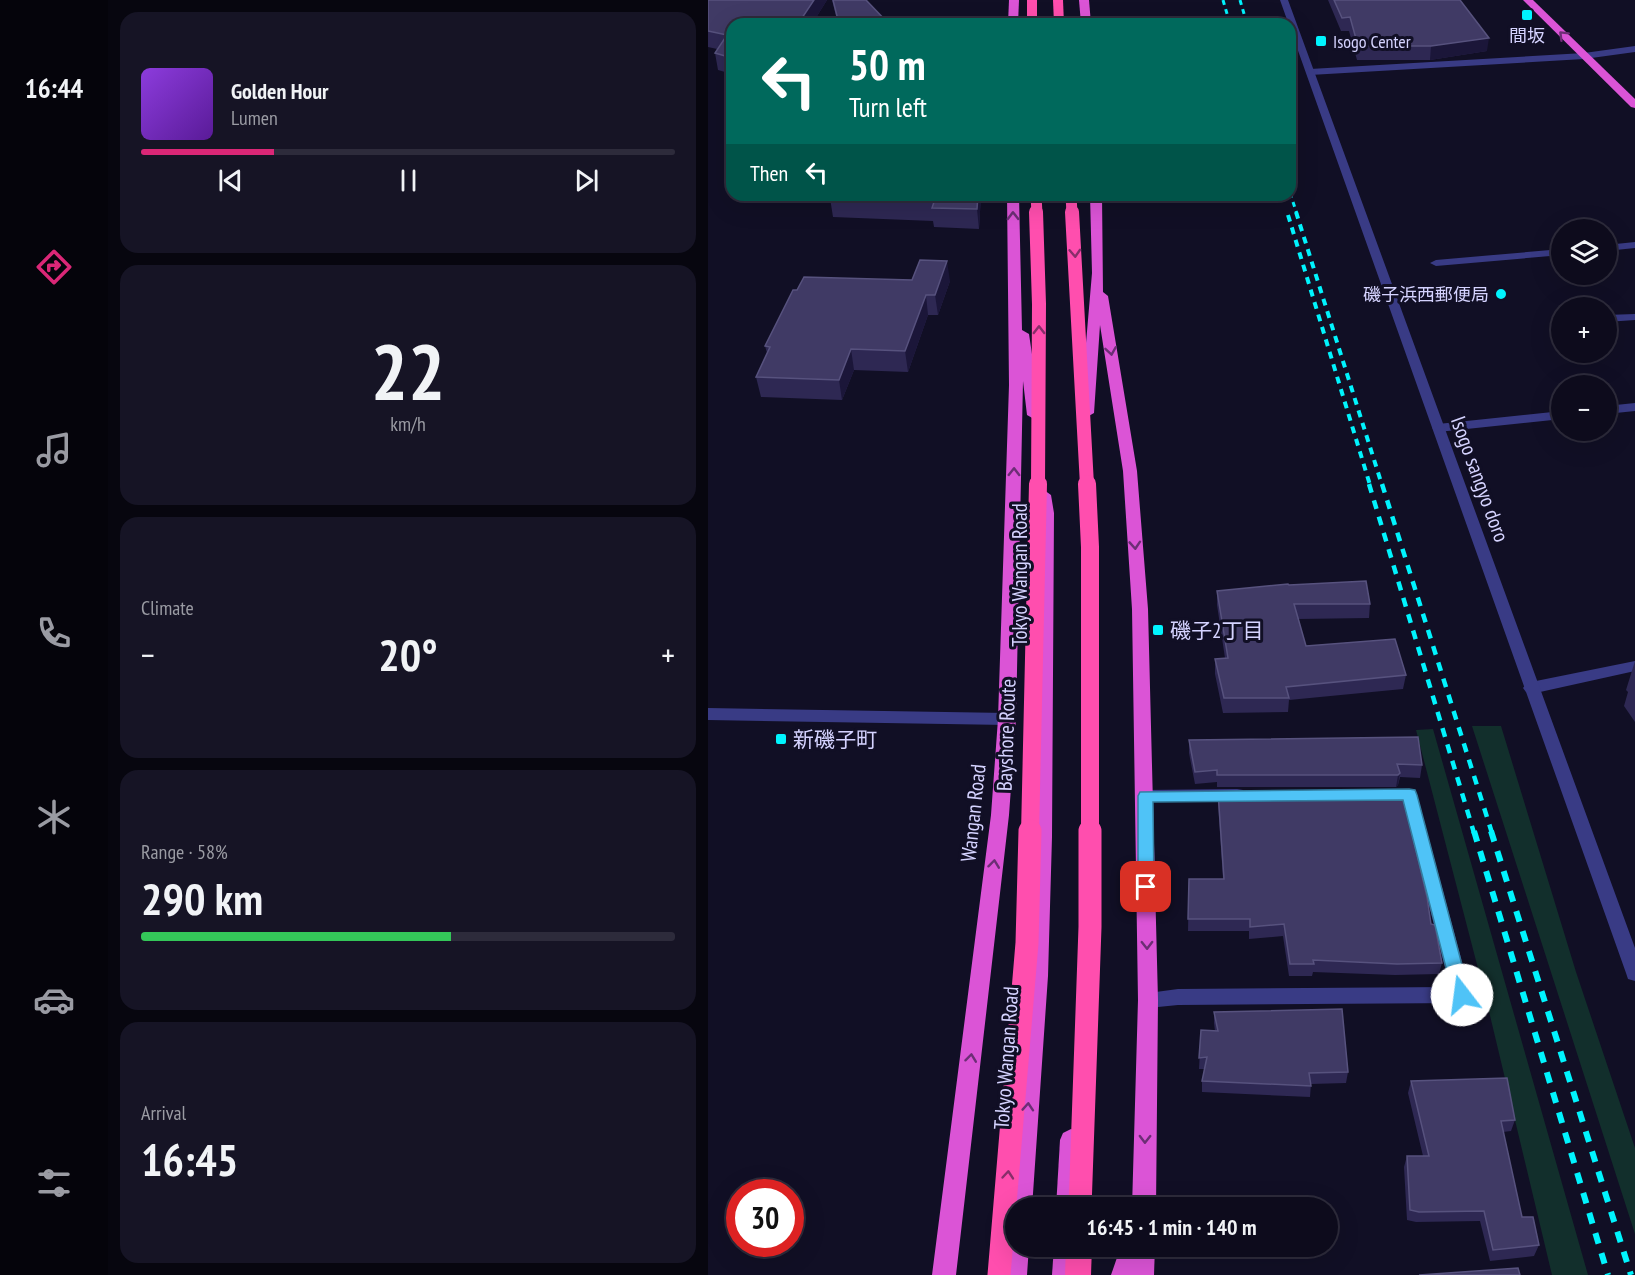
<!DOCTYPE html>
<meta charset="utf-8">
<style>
:root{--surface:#0d0b1c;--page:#161425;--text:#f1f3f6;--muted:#9a9ba3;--line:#2d2b3b;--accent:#db2777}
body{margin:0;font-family:"PT Sans Narrow","Noto Sans JP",sans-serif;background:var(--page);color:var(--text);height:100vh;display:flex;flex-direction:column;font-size:22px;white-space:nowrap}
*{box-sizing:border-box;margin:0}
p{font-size:20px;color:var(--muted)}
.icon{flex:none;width:33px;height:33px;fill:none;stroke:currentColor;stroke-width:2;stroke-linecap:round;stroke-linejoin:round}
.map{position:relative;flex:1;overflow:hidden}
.sheet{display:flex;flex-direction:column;gap:12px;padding:12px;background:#07060f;width:600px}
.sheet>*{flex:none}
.banner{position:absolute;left:18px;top:18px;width:570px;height:183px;border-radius:18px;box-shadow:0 6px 24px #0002,0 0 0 2px var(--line);background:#00695c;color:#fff;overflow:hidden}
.controls{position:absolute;left:843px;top:219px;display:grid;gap:12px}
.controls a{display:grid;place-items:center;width:66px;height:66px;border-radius:50%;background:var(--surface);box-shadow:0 6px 24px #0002,0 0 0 2px var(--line);font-size:30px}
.speed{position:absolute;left:18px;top:1179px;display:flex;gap:12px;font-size:30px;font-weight:700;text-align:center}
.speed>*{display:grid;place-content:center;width:78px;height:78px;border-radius:50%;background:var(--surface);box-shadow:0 6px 24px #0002,0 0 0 2px var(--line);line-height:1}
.speed .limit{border:9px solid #d22;background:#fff;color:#111}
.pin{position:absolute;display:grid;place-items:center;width:51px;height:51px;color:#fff;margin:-26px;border-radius:12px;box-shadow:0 3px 9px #0006}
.me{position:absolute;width:66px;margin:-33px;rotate:345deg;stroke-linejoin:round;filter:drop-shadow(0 0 4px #0008)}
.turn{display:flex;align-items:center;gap:21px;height:126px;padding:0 24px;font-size:27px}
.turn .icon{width:78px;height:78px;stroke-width:2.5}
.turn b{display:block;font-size:42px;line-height:51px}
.then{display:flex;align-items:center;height:57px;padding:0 24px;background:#0003;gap:12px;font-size:22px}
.big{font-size:45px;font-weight:800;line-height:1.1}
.sheet .tile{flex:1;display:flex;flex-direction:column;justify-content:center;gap:9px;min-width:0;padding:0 21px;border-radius:18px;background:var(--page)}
.sheet .dial{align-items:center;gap:0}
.dial b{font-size:78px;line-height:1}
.song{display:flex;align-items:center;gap:18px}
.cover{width:72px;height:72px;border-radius:9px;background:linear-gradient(135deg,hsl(270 70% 55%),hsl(270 70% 35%))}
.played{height:6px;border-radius:3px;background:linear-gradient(90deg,var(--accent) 25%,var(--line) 25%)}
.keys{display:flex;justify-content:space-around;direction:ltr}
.heat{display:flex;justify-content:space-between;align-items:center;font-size:33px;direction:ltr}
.charge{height:9px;border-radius:4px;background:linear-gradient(90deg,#34c759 58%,var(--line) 0)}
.trip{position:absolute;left:297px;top:1197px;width:333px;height:60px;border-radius:30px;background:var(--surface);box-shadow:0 6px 24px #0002,0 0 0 2px var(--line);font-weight:800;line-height:60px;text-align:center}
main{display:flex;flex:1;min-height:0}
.tabs{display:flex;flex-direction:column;width:108px;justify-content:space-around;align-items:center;background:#05040b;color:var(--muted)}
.tabs .icon{width:42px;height:42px}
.tabs .on{color:var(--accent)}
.tabs b{font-size:27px;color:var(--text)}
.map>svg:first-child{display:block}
</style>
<main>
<nav class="tabs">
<b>16:44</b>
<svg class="icon on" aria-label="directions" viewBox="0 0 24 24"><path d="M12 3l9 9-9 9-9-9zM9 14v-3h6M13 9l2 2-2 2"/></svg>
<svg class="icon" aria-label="music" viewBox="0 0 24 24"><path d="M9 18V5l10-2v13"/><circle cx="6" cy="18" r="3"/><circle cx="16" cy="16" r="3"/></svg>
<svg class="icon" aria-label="phone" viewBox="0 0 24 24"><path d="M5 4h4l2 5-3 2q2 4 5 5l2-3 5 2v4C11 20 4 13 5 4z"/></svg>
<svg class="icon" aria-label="climate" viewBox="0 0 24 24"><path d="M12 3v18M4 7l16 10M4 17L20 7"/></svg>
<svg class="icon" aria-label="car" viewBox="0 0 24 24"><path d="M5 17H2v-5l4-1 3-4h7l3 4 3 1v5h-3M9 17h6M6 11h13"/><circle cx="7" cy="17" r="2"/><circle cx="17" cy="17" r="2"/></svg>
<svg class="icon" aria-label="filters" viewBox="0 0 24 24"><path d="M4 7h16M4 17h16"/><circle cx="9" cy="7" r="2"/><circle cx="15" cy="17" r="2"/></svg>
</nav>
<section class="sheet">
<div class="tile">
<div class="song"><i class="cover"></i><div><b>Golden Hour</b><p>Lumen</p></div></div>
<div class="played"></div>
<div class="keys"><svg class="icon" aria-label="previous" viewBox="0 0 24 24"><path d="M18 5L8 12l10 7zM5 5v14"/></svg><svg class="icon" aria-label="pause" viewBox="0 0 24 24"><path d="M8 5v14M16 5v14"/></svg><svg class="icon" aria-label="next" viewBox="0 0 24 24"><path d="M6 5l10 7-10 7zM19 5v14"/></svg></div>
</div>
<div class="tile dial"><b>22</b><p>km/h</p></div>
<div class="tile"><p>Climate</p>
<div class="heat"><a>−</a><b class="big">20°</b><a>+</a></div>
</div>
<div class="tile"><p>Range · 58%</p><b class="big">290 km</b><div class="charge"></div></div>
<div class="tile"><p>Arrival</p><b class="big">16:45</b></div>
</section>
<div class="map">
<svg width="927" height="1275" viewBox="0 0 927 1275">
<rect width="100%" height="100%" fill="#110f25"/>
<!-- green -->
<g fill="#122f2c">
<path d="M764 726H793L868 972 927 1148V1234Z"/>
<path d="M725 729 880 1275H844L779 1003 708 730Z"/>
</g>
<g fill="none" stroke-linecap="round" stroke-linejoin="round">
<!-- pedestrian -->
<g fill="#393b85" fill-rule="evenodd">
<path d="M927 242V248L898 251V245Z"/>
<path d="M854 249V255L728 266 722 263 728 260Z"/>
</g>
<!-- minor -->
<g fill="#393b85" fill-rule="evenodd">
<path d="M927 46V52L876 59 602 75 598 72 602 69 876 53Z"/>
<path d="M927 314V320L898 322V315Z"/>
<path d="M927 403V411L898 414V406Z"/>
<path d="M854 411V419L730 432 724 428 730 424Z"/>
<path d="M927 661V671L823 694 818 692 815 688 818 684 823 682Z"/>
<path d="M0 708 299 713 305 715 307 719 305 723 299 725 0 720Z"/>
<path d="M529 789 535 790 537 795 535 800 529 801 437 802 431 801 429 796 431 791 437 790Z"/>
<path d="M676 789 707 790 709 795 763 995 761 1001 754 1003 470 1005 440 1008 433 1006 431 1000 433 994 470 989 742 987 694 801 670 800 668 795 670 790Z"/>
</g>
<!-- tertiary -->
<path fill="#393b85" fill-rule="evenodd" d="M572 0H580L927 948V981L920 979 918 973Z"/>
<!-- trunk -->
<g fill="#db54d6" fill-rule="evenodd">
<path d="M301 0H311L310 24H300Z"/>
<path d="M371 0H381L383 24H373Z"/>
<path d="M815 0H825L927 99V108L923 107Z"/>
<path d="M299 195H311L314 330 321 334 333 415 326 419 319 415 315 381 308 719 301 815 248 1275H224L283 815 290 719 301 385Z"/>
<path d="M382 195H394L395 292 400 296 429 471 440 609 450 1000 448 1208H424L430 1000 424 609 415 471 392 325 386 413 379 417 372 413 384 273Z"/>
<path d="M336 490 343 495 346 513 344 837 340 976 324 1208H308V1218L304 1216 300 1208 320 976 326 837 330 513 329 495Z"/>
<path d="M363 1129 371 1133 374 1140 372 1208H348L352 1140 355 1133Z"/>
<path d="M308 1235V1246H321L319 1275H295L297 1246 301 1238Z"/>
<path d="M346 1246H370L368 1275H344Z"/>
<path d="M413 1246H447L446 1275H403Z"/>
</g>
<!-- motorway -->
<g fill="#ff4eae" fill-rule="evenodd">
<rect x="319" y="0" width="10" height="24"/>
<path d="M345 0H355L356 24H346Z"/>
<path d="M358 1246H384L383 1275H357Z"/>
</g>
<!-- rail-far3 -->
<g stroke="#00f4fe" stroke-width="3" stroke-dasharray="5 4.5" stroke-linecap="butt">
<path d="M515 0 522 24"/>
<path d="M532 0 539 24"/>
<path d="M582 193 589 214"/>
</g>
<!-- rail-far2 -->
<g stroke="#00f4fe" stroke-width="4" stroke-dasharray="7 6" stroke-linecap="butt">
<path d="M588 212 674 485"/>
<path d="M580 215 662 485"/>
</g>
<!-- rail-far1 -->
<g stroke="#00f4fe" stroke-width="4.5" stroke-dasharray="9 8" stroke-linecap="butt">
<path d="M661 484 766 833"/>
<path d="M674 484 784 833"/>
</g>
<!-- rail -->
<g stroke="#00f4fe" stroke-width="6" stroke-dasharray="11 10" stroke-linecap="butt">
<path d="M766 831 900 1275"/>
<path d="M783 831 923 1275"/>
</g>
<!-- motorway-bridge-far3 -->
<g stroke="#ff4eae" stroke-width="11">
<path d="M328 195 329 214"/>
<path d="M363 195 364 214"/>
</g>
<!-- motorway-bridge-far2 -->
<g stroke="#ff4eae" stroke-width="14">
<path d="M328 212 331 304 330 485"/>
<path d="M364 212 379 485"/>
</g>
<!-- motorway-bridge-far1 -->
<g stroke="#ff4eae" stroke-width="18">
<path d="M379 484 382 547V833"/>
<path d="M322 833 330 484"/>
</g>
<!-- motorway-bridge -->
<g stroke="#ff4eae" stroke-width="23">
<path d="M372 1208 382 927V831"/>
<path d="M291 1275 319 943 322 831"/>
</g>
</g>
<!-- wall -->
<g fill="#2e2853">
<path d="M0 0H119L104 24H24V74L10 70 7 53 9 49 0 47Z"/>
<path d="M124 0H158L179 24H130Z"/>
<path d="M620 0H752L779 51 722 60H649L641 31H633Z"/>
<path d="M123 195H273L271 229 226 227 225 221 125 217 122 198Z"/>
<path d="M242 281 230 315H220L200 372 146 370 134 400 53 397 48 377 59 353 57 346Z"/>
<path d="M581 585 662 604 661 618 590 619 598 646 698 675 695 689 581 700 580 712 515 713 507 674V659L517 658 509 605V591Z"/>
<path d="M927 661V722L916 706 920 692 918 690Z"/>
<path d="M481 740 714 765 712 778 692 777 690 785 688 787H509V782L487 784 481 753Z"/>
<path d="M510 792 723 924 734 963 731 974 687 975 605 972 604 976H581L575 936 541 939V931H480L481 879H515L510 804Z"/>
<path d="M506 1012 640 1072 638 1083 603 1084 602 1097 494 1092V1081L497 1069H491L493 1030 507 1031 506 1023Z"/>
<path d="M703 1081 807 1120 803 1131 795 1132 814 1217 831 1245 826 1256 782 1261 772 1221 708 1222 699 1220 696 1167 699 1156H715L700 1093Z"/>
</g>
<!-- shaded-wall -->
<g fill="#1b1639">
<path d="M106 0H119L104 24H90Z"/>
<path d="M781 38 779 51 722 60 723 46Z"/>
<path d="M270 195H273L271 229 269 209Z"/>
<path d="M239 261 242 281 230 315 227 295Z"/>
<path d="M218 295 220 315 200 372 197 351Z"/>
<path d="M143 349 146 370 134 400 131 380Z"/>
<path d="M692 773 690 785 688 787 690 775Z"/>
</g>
<!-- building -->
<g fill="#403a65" stroke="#57527e" stroke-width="1.5">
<path d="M0 0H106L90 24H24V58L7 53 19 35 0 31Z"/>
<path d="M125 0H158L179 22 173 24H131Z"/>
<path d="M626 0H752L781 38 723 46H650L642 17 634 18Z"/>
<path d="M123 195H270L269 209 224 208 226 202 122 198Z"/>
<path d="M212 260 239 261 227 295H218L197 351 143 349 131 380 48 377 62 347 57 346 85 290H89L96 277 204 280Z"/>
<path d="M658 581 662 604H586L598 646 687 639 698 675 578 687 581 698H516L507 659 520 658 509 591 580 584 581 585Z"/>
<path d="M710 737 714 765 689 764 692 773 690 775H509V770L487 772 481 740Z"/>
<path d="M694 791 719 897 723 924 727 925 734 963 689 964 605 960 606 964H582L576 924 542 927V919H480L481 879H516L510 792Z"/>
<path d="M634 1009 640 1072 601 1073 603 1086 494 1081 499 1057 491 1058 493 1030 510 1031 506 1012Z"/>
<path d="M799 1078 807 1120 793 1121 814 1217H825L831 1245 785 1250 776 1211 711 1212 702 1210 699 1156H721L703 1081Z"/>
<path d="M810 1268 812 1275H711Z"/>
</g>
<!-- one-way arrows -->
<defs><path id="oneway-chevron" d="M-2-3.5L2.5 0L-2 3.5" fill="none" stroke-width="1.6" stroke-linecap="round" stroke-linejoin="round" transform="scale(1.5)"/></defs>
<g stroke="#6c2e75">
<use href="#oneway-chevron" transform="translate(855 35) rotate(-135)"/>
<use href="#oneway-chevron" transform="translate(305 216) rotate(-91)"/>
<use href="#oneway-chevron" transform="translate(403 351) rotate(81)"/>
<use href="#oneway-chevron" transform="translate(306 472) rotate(-89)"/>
<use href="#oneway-chevron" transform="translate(427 545) rotate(86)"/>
<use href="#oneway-chevron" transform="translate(286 864) rotate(-83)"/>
<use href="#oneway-chevron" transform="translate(439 945) rotate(89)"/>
<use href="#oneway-chevron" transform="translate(263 1058) rotate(-83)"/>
<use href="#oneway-chevron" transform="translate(320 1107) rotate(-86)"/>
<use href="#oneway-chevron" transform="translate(437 1139) rotate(91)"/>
</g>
<g stroke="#882e6a">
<use href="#oneway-chevron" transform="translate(367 253) rotate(87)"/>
<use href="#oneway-chevron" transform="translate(331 330) rotate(-90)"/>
<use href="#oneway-chevron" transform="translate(300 1175) rotate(-85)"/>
</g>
<!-- route -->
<path fill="#4fc3f7" stroke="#337fa1" stroke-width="1.5" d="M701 789 707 790 709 795 762 995 760 1000 754 1002 748 1000 745 995 695 800 445 802 446 887 444 891 438 893 433 891 430 887V796L432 792Z"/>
<!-- markers -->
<g fill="#00f4fe" stroke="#110f25" stroke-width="2">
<rect x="813" y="9" width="12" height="12" rx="3"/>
<rect x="607" y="35" width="12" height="12" rx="3"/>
<circle cx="793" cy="294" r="6"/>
<rect x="444" y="624" width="12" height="12" rx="3"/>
<rect x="67" y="733" width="12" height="12" rx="3"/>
</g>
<g text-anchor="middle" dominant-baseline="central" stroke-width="6" stroke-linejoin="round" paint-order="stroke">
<!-- far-poi labels -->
<g font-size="18" fill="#d5d3ff" stroke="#110f25">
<text x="819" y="35">間坂</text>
<text x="625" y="41" text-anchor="start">Isogo Center</text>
<text x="781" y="294" text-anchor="end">磯子浜西郵便局</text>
</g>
<!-- street labels -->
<g font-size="21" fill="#d5d3ff" stroke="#110f25">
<text transform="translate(772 479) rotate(70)">Isogo sangyo doro</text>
<text transform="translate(311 575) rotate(-90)">Tokyo Wangan Road</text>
<text transform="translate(298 735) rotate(-88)">Bayshore Route</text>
<text transform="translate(265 813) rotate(-84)">Wangan Road</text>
<text transform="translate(298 1058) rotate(-86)">Tokyo Wangan Road</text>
</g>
<!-- poi labels -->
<g font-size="21" fill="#d5d3ff" stroke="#110f25" text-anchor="start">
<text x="462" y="630">磯子2丁目</text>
<text x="85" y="739">新磯子町</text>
</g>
</g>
</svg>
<div class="controls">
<a><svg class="icon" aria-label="layers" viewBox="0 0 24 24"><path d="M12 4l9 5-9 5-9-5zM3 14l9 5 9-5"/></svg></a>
<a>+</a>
<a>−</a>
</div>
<div class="speed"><div class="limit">30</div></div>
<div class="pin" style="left:438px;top:887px;background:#d93025"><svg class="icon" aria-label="arrive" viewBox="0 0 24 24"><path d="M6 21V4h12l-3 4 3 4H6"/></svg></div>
<svg class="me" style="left:754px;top:995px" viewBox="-20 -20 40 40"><circle r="19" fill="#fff"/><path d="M0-13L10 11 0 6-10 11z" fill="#4fc3f7"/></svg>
<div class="trip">16:45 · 1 min · 140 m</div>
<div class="banner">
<div class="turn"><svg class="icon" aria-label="left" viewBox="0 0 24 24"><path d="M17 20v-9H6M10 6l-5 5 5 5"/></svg><div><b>50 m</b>Turn left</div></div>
<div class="then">Then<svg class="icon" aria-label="left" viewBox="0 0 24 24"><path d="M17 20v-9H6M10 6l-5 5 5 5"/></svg></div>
</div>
</div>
</main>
